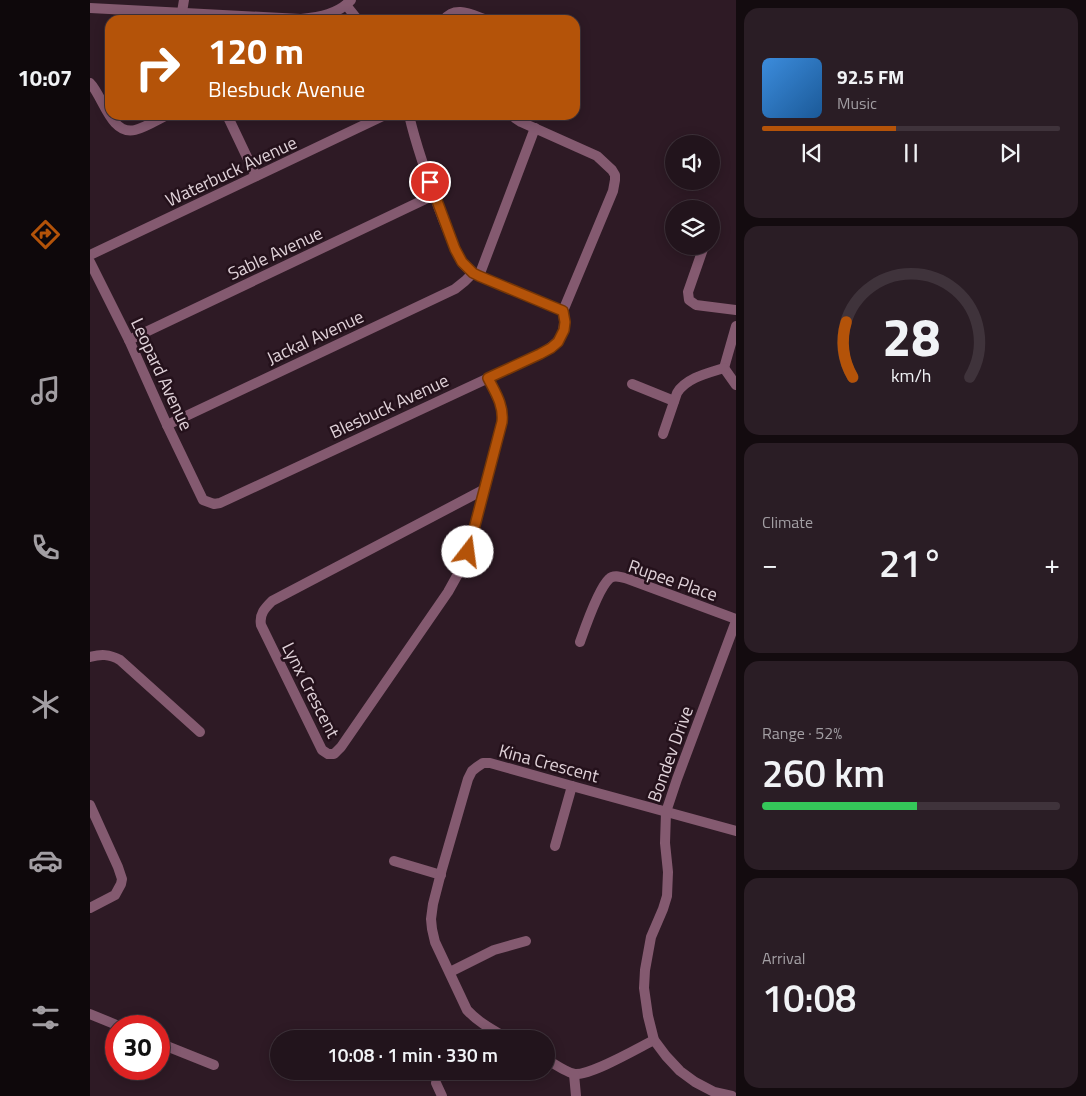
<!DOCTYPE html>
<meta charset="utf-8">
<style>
:root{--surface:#22141c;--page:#2a1d25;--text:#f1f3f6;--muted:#a29ea3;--line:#3f333b;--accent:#b45309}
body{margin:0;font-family:"Titillium Web",sans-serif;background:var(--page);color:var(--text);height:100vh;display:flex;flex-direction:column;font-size:19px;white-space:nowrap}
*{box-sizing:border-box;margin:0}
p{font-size:16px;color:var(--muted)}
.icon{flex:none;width:28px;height:28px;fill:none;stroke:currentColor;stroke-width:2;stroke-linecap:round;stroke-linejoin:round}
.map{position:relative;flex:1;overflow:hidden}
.side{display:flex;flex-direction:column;gap:8px;padding:8px;background:#130b0f;width:350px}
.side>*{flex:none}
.guide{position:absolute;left:15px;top:15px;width:475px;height:105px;border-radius:15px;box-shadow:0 2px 12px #0003,0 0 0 1px var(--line);background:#b45309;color:#fff;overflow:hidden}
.controls{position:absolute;left:575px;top:135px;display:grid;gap:10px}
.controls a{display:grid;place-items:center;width:55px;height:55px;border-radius:50%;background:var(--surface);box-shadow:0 2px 12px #0003,0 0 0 1px var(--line);font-size:25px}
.speed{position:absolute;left:15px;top:1015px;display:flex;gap:10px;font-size:25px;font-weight:700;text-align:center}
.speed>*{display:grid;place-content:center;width:65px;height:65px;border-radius:50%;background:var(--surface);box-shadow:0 2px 12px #0003,0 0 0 1px var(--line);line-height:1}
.speed .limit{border:8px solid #d22;background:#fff;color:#111}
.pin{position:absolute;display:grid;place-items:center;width:42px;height:42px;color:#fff;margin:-21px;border:2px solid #fff;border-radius:50%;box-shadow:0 1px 5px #0007}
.me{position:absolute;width:55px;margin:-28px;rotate:15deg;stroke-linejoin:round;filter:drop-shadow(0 0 4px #0008)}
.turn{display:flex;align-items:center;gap:18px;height:105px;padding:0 20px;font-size:22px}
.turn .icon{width:65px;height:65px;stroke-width:2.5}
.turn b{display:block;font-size:35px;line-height:42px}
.big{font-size:38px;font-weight:600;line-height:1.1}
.side .tile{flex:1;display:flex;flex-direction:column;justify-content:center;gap:8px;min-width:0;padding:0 18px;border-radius:15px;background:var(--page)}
.side .dial{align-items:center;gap:0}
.dial svg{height:130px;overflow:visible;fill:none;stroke:var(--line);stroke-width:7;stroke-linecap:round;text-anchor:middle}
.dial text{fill:var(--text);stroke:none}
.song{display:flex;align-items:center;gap:15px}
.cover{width:60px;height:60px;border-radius:8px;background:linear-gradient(135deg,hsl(210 70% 55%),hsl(210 70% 35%))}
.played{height:5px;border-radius:2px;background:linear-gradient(90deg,var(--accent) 45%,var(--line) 45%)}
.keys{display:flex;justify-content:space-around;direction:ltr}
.heat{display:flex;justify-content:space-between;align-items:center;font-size:28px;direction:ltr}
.charge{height:8px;border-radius:4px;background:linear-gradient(90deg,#34c759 52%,var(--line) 0)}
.trip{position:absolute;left:180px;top:1030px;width:285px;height:50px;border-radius:25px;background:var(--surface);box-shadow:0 2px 12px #0003,0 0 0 1px var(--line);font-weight:600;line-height:50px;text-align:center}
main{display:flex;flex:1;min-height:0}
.dock{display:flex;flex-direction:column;width:90px;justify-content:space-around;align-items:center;background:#0e080b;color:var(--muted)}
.dock .icon{width:35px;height:35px}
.dock .on{color:var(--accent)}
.dock b{font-size:22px;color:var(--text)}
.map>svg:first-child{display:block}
</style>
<main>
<nav class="dock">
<b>10:07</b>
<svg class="icon on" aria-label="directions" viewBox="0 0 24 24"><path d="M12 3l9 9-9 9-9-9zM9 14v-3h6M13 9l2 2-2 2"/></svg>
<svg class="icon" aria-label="music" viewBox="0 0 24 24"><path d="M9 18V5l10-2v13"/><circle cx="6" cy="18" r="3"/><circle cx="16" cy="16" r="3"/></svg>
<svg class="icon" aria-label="phone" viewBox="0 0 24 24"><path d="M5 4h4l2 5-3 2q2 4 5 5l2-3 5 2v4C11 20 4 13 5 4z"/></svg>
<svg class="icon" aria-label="climate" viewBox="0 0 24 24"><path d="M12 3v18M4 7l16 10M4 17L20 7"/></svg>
<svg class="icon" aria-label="car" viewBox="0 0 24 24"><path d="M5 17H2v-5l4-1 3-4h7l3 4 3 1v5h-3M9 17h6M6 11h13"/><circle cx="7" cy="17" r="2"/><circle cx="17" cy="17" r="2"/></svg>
<svg class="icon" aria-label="filters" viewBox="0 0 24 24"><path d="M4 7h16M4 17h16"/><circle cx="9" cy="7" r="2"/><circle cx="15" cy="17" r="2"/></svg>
</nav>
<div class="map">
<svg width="646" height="1096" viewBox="0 0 646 1096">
<rect width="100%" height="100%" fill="#2e1a25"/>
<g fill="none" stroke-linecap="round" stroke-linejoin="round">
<!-- minor -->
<g stroke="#845a70" stroke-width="10">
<path d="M256 5 268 20"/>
<path d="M0 8 211 19C230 17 248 14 261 0"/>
<path d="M92 12 94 0"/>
<path d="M354 20C365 5 382 15 397 20"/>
<path d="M0 83C13 96 21 136 45 130 56 127 67 120 77 115"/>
<path d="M137 115 166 176"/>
<path d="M319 115C327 150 341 188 354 222 360 235 364 250 371 261 376 268 382 273 389 276L473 311"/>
<path d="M423 115 425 118 431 122 507 156 522 170 525 175V180L523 191 473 311"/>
<path d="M613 249 598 292 599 300 606 305 646 310"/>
<path d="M0 255 295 115"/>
<path d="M0 262 39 340 77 425 113 500 124 504 130 503 450 354C470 343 477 334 473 311"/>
<path d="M389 276 445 128"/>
<path d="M39 340 344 195"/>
<path d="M634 368 646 326"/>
<path d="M634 368 646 385"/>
<path d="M542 384 584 401"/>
<path d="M77 425 365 289 375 281 383 273"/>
<path d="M573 434 587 393C596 378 618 373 634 368"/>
<path d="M395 489 182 601C175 608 169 614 171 625L232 750 238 754H244L251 747 358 592 373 565 378 552 412 422V409L410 403 398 378"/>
<path d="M490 642C495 628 508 589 519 579 524 574 531 577 538 579L646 619"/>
<path d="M0 657C11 654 19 654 30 660L110 732"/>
<path d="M0 805 28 867 32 879 31 884 25 895 0 908"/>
<path d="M465 846 482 786"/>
<path d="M304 861 351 875"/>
<path d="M360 972 404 950 436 941"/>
<path d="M0 1014 29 1026"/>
<path d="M418 1039C403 1030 389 1023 377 1010L345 942 342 929 341 919 343 904 352 869 378 779 382 771 387 767 393 763H400L482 786 646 831"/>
<path d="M69 1043 124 1065"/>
<path d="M456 1059C463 1063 477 1073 485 1074 502 1075 548 1048 564 1040"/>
<path d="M484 1074 486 1096"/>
<path d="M346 1083 352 1096"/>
<path d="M642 1096 624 1092 605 1082 590 1071 576 1056 564 1040 558 1016 554 988 555 970 561 937 573 909 577 896 578 872 575 843 576 812 587 779 646 621"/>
</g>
</g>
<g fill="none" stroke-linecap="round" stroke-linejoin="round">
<!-- route casing -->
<g stroke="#753606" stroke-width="12">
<path id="route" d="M340 182 365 249 372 262 383 273 389 276 473 311 475 322 474 330 468 342 461 348 450 354 398 378C405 392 414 405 412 422L378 552"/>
</g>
<!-- route -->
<use href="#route" stroke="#b45309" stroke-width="9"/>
</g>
<g text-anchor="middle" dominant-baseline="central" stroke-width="5" stroke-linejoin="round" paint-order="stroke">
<!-- street labels -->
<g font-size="18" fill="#e0d2d9" stroke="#24111b">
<text transform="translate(141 171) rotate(-25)">Waterbuck Avenue</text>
<text transform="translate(185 253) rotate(-25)">Sable Avenue</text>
<text transform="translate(225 337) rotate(-25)">Jackal Avenue</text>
<text transform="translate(72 374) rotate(65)">Leopard Avenue</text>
<text transform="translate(299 406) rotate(-25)">Blesbuck Avenue</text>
<text transform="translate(583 580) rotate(19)">Rupee Place</text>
<text transform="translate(221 690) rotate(63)">Lynx Crescent</text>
<text transform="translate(580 754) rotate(-70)">Bondev Drive</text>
<text transform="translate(459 763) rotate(15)">Kina Crescent</text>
</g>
</g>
</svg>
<div class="controls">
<a><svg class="icon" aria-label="sound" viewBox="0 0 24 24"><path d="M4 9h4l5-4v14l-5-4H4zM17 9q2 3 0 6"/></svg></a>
<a><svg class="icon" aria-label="layers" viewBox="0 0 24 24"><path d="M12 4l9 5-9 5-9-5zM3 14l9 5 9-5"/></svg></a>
</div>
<div class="speed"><div class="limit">30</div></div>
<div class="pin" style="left:340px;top:182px;background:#d93025"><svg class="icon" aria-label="arrive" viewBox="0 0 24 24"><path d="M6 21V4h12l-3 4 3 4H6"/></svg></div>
<svg class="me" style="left:378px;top:552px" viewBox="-20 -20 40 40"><circle r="19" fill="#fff"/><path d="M0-13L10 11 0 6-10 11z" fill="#b45309"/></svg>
<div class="trip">10:08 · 1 min · 330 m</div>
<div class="guide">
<div class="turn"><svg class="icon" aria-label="right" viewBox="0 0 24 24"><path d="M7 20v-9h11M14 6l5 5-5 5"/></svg><div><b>120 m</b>Blesbuck Avenue</div></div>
</div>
</div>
<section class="side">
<div class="tile">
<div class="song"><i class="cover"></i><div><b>92.5 FM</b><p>Music</p></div></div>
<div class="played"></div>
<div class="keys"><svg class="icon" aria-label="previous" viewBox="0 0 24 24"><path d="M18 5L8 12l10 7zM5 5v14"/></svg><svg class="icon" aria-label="pause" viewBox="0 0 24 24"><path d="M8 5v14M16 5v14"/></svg><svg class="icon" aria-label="next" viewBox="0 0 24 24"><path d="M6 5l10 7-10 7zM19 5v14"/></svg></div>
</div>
<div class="tile dial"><svg viewBox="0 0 100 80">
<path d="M14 69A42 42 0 1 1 86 69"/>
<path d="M14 69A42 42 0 0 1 10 35" stroke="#b45309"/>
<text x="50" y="56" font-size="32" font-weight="700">28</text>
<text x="50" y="72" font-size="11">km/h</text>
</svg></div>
<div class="tile"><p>Climate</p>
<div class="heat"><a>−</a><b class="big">21°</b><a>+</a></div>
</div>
<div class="tile"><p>Range · 52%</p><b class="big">260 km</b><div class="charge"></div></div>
<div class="tile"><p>Arrival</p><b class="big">10:08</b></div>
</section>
</main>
